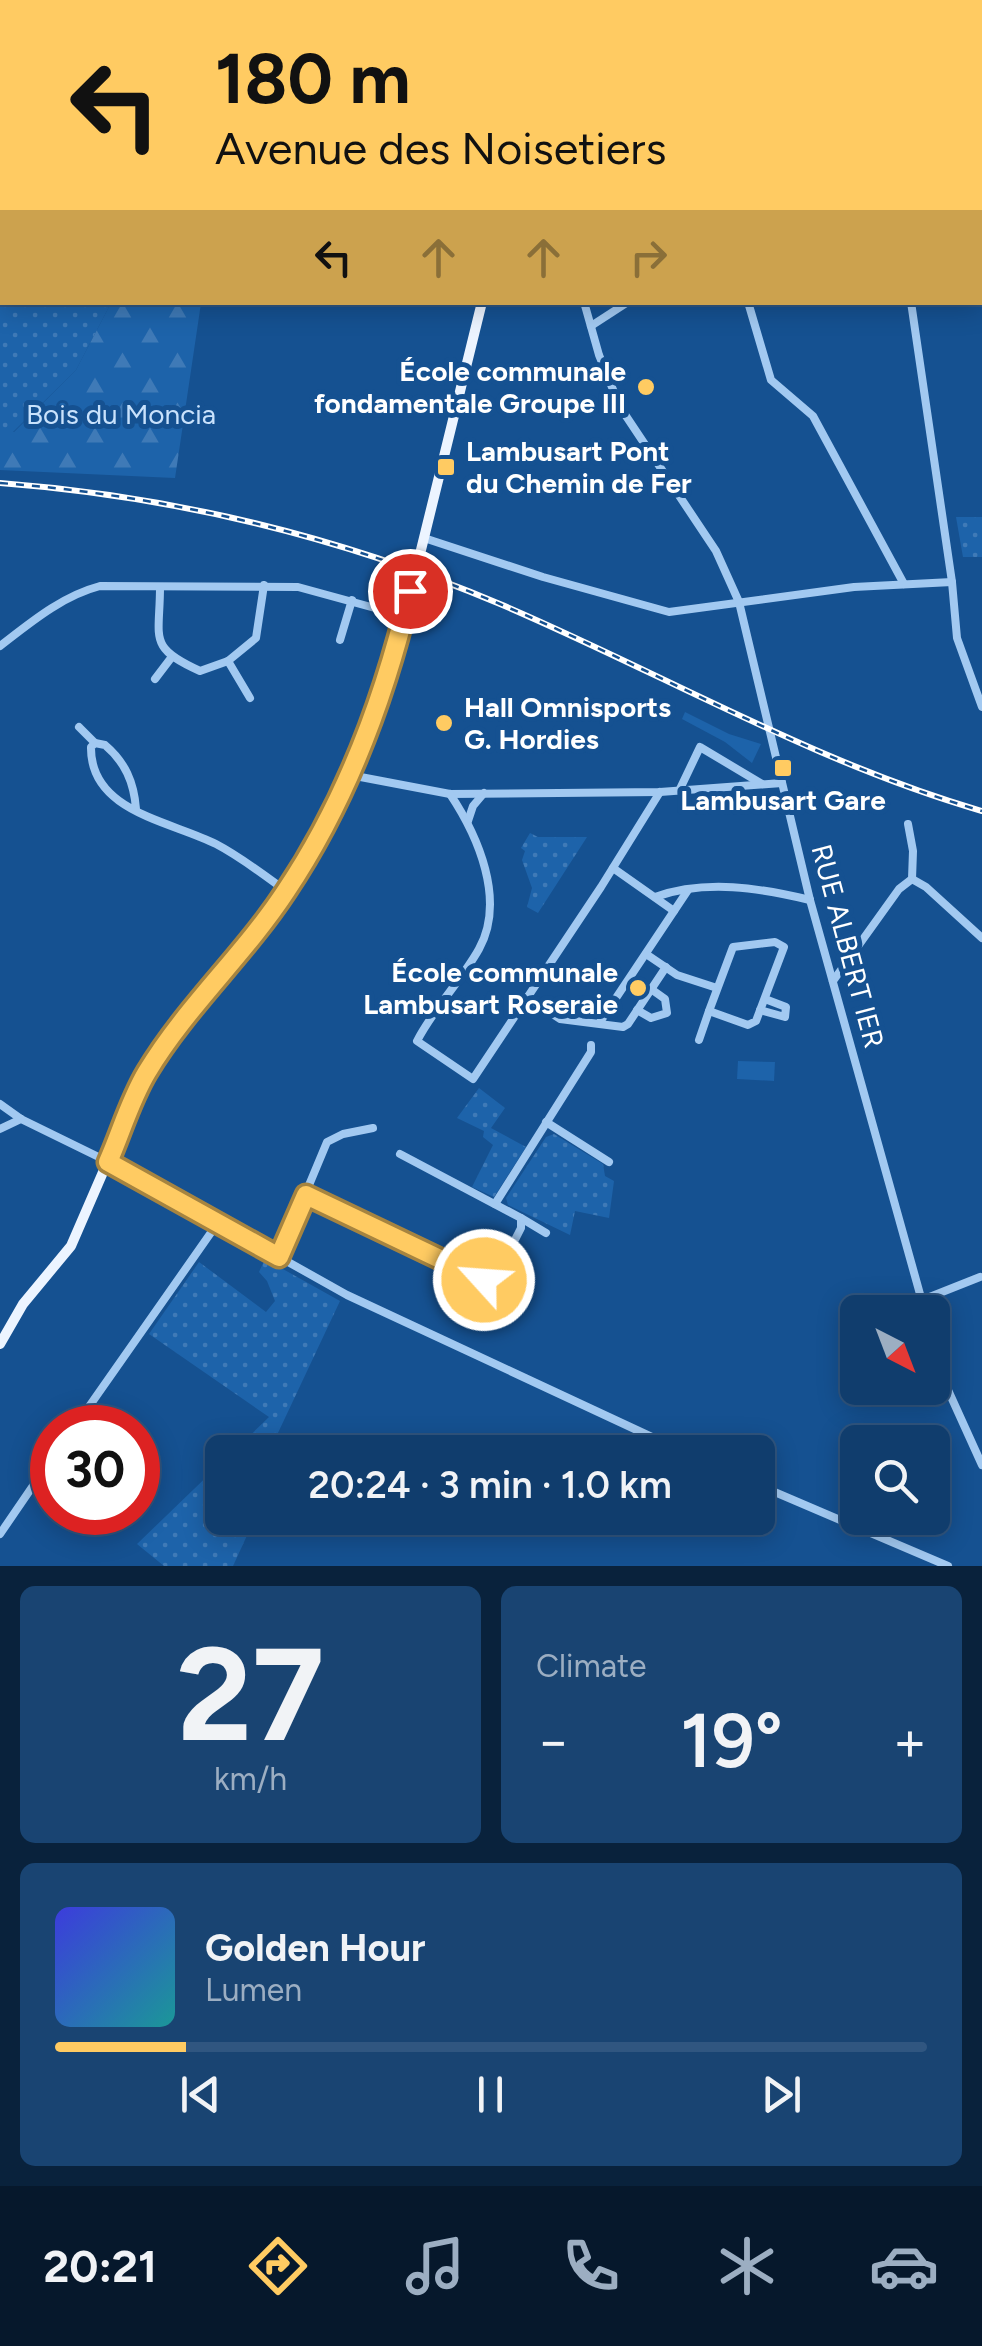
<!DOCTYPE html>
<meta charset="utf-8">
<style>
:root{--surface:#103d6d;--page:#194472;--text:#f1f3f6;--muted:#9caec2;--line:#305680;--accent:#ffcb62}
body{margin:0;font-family:Figtree,sans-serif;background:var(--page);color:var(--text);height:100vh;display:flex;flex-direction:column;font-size:38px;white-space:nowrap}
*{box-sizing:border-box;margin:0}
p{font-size:32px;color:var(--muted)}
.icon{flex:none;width:55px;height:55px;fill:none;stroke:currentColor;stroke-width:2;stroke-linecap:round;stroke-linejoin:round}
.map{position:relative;height:1566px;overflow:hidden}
.drawer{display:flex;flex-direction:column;gap:20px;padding:20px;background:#09223c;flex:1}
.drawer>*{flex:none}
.guide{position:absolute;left:0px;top:0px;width:982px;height:305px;box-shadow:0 5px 25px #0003,0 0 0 2px var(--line);background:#ffcb62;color:#111;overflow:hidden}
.needle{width:65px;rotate:138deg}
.tools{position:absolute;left:840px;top:1295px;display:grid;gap:20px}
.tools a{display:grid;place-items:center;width:110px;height:110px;border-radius:15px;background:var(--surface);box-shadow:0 5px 25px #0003,0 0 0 2px var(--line);font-size:50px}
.speed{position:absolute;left:30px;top:1405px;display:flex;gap:20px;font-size:50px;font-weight:700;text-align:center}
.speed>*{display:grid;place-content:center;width:130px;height:130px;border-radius:50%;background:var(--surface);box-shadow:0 5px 25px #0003,0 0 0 2px var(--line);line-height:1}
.speed .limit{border:15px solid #d22;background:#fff;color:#111}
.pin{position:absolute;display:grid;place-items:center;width:85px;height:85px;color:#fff;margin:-42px;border:5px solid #fff;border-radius:50%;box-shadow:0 2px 10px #0007}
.me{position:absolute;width:110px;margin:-55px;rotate:296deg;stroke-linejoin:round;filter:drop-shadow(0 0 8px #0008)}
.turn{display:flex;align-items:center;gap:35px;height:210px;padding:0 50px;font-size:45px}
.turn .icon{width:130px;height:130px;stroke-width:2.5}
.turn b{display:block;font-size:70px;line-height:85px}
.lanes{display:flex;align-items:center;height:95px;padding:0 50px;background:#0003;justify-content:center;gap:50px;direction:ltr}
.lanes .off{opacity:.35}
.big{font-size:75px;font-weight:600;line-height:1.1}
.drawer .card{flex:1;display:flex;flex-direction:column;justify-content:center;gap:15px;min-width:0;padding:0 35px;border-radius:15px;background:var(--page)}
.drawer .dial{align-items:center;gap:0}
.dial b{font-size:130px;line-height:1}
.song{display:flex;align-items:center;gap:30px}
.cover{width:120px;height:120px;border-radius:15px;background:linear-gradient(135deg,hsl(240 70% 55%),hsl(180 70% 35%))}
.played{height:10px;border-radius:5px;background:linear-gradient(90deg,var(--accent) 15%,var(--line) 15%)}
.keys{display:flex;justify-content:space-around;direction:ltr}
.heat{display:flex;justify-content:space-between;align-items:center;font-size:55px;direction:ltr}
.drawer .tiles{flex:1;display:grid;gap:20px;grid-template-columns:1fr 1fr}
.card:last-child{grid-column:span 2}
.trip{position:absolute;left:205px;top:1435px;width:570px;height:100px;border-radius:15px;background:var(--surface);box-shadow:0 5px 25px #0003,0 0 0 2px var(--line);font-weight:600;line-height:100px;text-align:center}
.tabs{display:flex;height:160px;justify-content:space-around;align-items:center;background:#06182c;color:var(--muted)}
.tabs .icon{width:70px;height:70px}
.tabs .on{color:var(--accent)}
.tabs b{font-size:45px;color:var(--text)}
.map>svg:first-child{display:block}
</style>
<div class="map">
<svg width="982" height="1566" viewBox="0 0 982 1566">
<defs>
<pattern id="grass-dots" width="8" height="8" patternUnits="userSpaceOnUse" patternTransform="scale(2.5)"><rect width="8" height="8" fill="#1d63aa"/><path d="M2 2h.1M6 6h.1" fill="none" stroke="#3f7ab7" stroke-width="1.8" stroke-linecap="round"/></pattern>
<pattern id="forest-firs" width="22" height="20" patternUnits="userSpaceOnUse" patternTransform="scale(2.5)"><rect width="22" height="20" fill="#1d63aa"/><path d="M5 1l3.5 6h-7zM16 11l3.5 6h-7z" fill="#3f7ab7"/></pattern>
</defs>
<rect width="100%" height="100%" fill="#155191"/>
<!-- grass -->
<g fill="url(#grass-dots)">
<path d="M0 0 115 2H2V302L111 303 76 370 13 432H0Z"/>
<path d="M956 517H982V557H963Z"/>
<path d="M530 833 538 837H587L538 913 527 907 532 888 522 860 525 851 521 848Z"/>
<path d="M479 1088 505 1108 491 1128 526 1147 494 1197 472 1187 493 1145 483 1137 484 1131 457 1118Z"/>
<path d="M554 1134 603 1164 605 1176 614 1181 609 1218 575 1211 570 1235 508 1205 506 1198 546 1137Z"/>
<path d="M265 1259 340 1301 269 1452H233L269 1417 149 1334 199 1262 266 1312 275 1301 267 1281 259 1272Z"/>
<path d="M222 1462V1518H255L233 1566H164L137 1544Z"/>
</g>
<!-- forest -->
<path fill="url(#forest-firs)" d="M111 303H201L175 478 0 470V432H14L76 370Z"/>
<!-- pitch -->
<g fill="#1d63aa">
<path d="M685 712 729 734 761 744 752 763 725 742 682 719Z"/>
<path d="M738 1061 775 1062 774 1081 737 1079Z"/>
</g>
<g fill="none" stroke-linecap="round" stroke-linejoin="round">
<!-- stream -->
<g stroke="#95c5f3" stroke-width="2.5">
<path d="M961 0V2"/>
<path d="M980 97 982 106"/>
</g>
<!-- minor -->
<g stroke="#a2c9f1" stroke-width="8">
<path d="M866 0 867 2"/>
<path d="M980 35 982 32"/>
<path d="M584 302 599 355 620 407 716 551 739 602 810 900 925 1312"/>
<path d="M748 302 771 380 813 416 904 584"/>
<path d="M911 302 952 582 957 638 982 707"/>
<path d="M591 326 628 302"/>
<path d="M424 538 543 577 669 612 854 587 952 582"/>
<path d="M160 587C160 639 147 647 200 671L228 661 256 638 264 585"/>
<path d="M340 640 352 600"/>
<path d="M0 646C31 622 62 596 100 586L298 587 404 616"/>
<path d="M228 661 250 698"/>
<path d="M155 679 171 658"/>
<path d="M79 727 95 743"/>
<path d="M350 775 450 794 660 792 782 783"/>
<path d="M679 791 700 747 762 784"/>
<path d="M450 794C478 836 506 900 479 949 461 981 434 1008 417 1041L473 1079 601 887 660 792"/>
<path d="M136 809C134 782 125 762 105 745L95 743 91 747C90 812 171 821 216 844 241 857 264 875 286 891"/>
<path d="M468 821 473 806 484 793"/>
<path d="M613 868 674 911"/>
<path d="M912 879 926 887 982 938"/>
<path d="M655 897C706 879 760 888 810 900"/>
<path d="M775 942 784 947 756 1021 748 1025 709 1011 733 947Z"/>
<path d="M646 954 677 975 717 988"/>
<path d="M833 981 899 889 912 879 913 851 908 824"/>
<path d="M527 997 560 1019 623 1027 628 1024 666 967"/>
<path d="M637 1010 651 1018 667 1013 665 999 651 989"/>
<path d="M760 1010 785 1017 786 1007 765 999"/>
<path d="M600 1022 688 890"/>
<path d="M699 1040 709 1011"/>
<path d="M0 1104 21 1119 117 1166 347 1295 684 1452"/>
<path d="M546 1122 609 1162"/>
<path d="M0 1129 21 1119"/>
<path d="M305 1195 485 1280 495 1279 521 1228V1218L400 1154"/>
<path d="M495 1204 591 1052V1045"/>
<path d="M521 1218 546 1233"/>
<path d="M279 1257 327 1142 343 1134 373 1128"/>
<path d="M922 1300 980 1277"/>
<path d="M932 1337 948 1390 982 1465"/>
<path d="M74 1428 217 1224"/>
<path d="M758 1485 948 1566"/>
<path d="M0 1534 52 1458"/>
</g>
<!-- major -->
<g stroke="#ecf4ff" stroke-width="10">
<path d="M538 2 539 0"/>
<path d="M420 554 482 302"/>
<path d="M0 1344 23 1304 71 1246 146 1073 171 1037 244 951 306 859 363 747 392 662 410 591"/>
</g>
<!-- rail casing -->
<g stroke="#fff" stroke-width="6">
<path id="rail" d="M0 483C172 496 341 537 500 604 662 673 813 762 982 811"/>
</g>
<!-- rail -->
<use href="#rail" stroke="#155191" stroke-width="2.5" stroke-dasharray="8" stroke-linecap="butt"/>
<!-- major-bridge -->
<path stroke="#ecf4ff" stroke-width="10" d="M410 591 420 554"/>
</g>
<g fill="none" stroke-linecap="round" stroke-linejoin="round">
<!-- route casing -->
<g stroke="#a68440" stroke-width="25">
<path id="route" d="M410 591C385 697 347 800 286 891 244 955 186 1007 147 1072 130 1100 121 1133 108 1162L279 1257 306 1195 484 1280"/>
</g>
<!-- route -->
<use href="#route" stroke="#ffcb62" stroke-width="18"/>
</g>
<!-- markers -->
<g fill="#ffcb62" stroke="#155191" stroke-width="4">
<circle cx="646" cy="387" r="10"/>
<rect x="436" y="457" width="20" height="20" rx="5"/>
<circle cx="444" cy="723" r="10"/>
<rect x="773" y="758" width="20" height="20" rx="5"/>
<circle cx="638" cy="988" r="10"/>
</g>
<g text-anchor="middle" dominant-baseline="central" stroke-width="10" stroke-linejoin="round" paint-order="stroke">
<!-- poi labels -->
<g font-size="28" font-weight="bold" fill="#fff" stroke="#155191" text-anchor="end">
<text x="626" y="371">École communale<tspan x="626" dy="32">fondamentale Groupe III</tspan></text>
<text x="466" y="451" text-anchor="start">Lambusart Pont<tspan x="466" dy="32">du Chemin de Fer</tspan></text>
<text x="464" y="707" text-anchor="start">Hall Omnisports<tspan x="464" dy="32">G. Hordies</tspan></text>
<text x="783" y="800" text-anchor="middle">Lambusart Gare</text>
<text x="618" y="972">École communale<tspan x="618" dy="32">Lambusart Roseraie</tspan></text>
</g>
<!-- park labels -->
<g font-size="28" fill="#c9e2fc" stroke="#155191">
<text x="121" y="414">Bois du Moncia</text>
</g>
<!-- street labels -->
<g font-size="28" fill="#fff" stroke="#155191">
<text transform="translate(848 946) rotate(75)">RUE ALBERT IER</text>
</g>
</g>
</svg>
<div class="tools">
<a><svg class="needle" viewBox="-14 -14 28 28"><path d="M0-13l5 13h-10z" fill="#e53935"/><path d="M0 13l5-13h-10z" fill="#9caec2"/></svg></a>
<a><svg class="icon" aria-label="search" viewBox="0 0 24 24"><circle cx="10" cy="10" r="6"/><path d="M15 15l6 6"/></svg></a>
</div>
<div class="speed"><div class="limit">30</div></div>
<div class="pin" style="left:410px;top:591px;background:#d93025"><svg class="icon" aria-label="arrive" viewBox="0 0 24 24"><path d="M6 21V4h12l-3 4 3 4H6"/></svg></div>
<svg class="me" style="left:484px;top:1280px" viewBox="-20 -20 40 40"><circle r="17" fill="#ffcb62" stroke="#fff" stroke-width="3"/><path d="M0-11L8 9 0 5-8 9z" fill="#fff"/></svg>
<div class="trip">20:24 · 3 min · 1.0 km</div>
<div class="guide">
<div class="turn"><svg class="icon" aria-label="left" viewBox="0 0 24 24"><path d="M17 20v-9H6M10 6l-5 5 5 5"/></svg><div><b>180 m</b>Avenue des Noisetiers</div></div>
<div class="lanes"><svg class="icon" aria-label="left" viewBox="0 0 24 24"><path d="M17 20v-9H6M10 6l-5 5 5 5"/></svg><svg class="icon off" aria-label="ahead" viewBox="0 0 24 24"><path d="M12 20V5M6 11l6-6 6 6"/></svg><svg class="icon off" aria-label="ahead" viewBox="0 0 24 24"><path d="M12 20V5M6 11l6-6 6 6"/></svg><svg class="icon off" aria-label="right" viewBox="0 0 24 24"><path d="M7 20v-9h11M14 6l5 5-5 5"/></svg></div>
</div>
</div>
<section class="drawer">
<div class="tiles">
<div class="card dial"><b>27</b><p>km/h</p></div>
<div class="card"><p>Climate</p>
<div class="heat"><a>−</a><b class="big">19°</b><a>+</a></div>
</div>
<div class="card">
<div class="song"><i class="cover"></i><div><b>Golden Hour</b><p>Lumen</p></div></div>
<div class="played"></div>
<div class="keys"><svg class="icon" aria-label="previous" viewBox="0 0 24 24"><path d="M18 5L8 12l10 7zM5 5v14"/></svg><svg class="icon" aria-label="pause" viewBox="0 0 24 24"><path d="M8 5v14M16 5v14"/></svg><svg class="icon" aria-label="next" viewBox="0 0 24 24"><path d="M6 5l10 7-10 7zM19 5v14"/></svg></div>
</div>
</div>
</section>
<nav class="tabs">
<b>20:21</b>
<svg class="icon on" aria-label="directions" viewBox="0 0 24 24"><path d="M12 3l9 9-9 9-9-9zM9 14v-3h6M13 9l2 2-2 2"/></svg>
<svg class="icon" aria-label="music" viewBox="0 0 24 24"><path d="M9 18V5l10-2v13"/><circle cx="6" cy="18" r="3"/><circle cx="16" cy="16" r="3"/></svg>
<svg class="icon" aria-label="phone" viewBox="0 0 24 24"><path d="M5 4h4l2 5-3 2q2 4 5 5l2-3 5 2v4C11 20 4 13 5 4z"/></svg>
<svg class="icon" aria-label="climate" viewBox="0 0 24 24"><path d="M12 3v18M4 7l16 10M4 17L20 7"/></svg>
<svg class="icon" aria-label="car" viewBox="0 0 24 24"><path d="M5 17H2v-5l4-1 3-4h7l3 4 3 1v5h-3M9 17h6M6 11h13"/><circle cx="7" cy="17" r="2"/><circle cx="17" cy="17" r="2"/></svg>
</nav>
